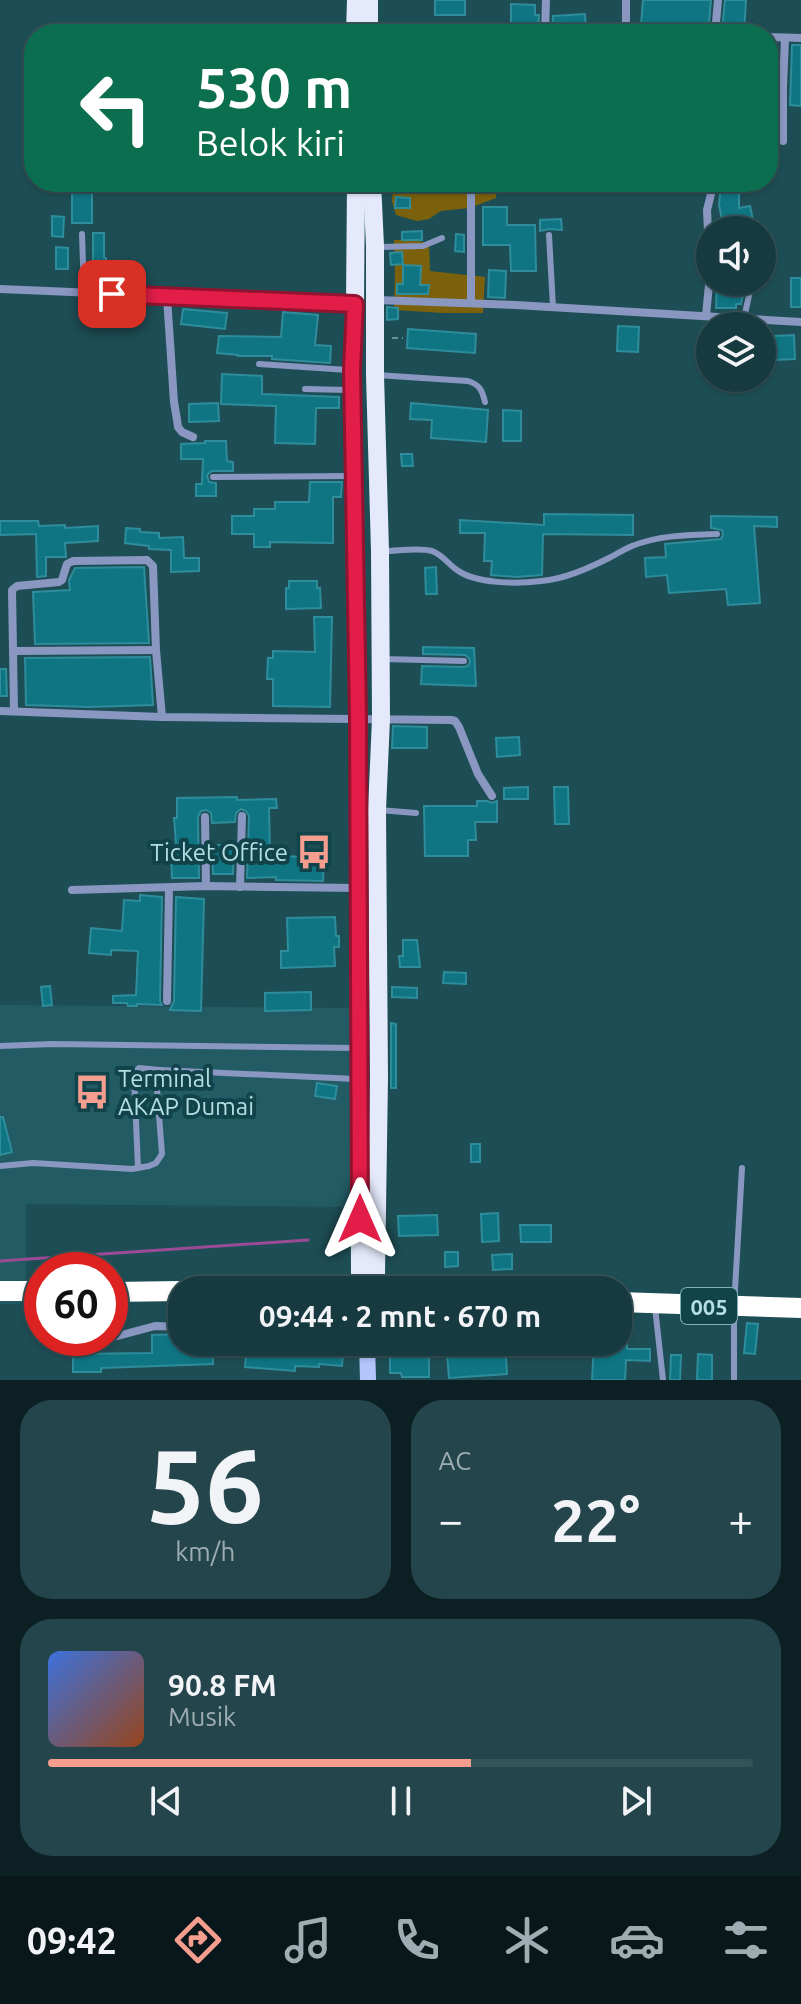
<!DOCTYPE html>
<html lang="id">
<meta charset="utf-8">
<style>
:root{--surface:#163a40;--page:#23454b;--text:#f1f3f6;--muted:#9eadb1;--line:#355459;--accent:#f59d8e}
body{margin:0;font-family:Ubuntu,sans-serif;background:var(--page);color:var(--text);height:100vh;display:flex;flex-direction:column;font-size:30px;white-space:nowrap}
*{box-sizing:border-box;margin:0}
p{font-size:26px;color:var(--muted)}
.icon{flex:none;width:44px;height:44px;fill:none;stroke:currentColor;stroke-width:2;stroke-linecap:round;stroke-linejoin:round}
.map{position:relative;height:1380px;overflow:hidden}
.drawer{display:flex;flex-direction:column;gap:20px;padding:20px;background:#0c2023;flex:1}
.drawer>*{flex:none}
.top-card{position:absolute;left:24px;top:24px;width:754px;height:168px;border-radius:32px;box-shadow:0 2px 6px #0004,0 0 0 2px var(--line);background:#0b6e4f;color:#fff;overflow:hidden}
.fabs{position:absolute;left:696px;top:216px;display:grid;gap:16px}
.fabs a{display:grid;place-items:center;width:80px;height:80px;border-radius:50%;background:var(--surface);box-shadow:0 2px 6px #0004,0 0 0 2px var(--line);font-size:40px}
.speed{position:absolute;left:24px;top:1252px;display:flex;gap:16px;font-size:40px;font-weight:700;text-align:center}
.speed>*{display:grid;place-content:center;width:104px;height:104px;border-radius:50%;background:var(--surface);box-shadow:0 2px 6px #0004,0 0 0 2px var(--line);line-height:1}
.speed .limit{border:12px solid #d22;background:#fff;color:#111}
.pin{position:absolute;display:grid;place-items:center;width:68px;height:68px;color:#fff;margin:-34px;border-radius:16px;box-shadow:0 4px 12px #0006}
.me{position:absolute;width:88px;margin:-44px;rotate:0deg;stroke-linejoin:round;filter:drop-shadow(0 0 6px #0008)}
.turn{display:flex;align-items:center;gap:28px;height:168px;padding:0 40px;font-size:36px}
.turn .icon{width:104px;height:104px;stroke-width:2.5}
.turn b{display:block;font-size:56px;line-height:68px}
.big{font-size:60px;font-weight:700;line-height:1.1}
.drawer .widget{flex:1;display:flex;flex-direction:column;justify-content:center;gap:12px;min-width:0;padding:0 28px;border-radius:32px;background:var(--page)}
.drawer .dial{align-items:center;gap:0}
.dial b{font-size:104px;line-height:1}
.song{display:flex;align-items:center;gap:24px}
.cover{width:96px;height:96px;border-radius:12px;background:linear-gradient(135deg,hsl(220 70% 55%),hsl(20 70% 35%))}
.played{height:8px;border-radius:4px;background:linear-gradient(90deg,var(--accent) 60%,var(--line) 60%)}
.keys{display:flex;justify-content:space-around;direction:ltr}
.heat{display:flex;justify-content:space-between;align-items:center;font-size:44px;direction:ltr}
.drawer .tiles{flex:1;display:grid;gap:20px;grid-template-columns:1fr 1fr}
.widget:last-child{grid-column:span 2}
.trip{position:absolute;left:168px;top:1276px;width:464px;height:80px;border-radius:32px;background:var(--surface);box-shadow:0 2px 6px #0004,0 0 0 2px var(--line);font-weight:700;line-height:80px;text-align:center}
.tabs{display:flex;height:128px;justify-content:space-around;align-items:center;background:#09171a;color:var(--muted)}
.tabs .icon{width:56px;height:56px}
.tabs .current{color:var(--accent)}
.tabs b{font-size:36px;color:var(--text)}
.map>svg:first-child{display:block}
</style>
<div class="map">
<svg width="801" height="1380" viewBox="0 0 801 1380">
<rect width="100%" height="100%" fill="#1e4e55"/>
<!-- built -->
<path fill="#235b64" d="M0 1005 356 1008 355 1207 26 1204V1303L0 1304Z"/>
<!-- green -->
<g fill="#7b610c">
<path d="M391 182H432L436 184 439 182H497L496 198 469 208 441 211 429 219 417 221 396 215 392 201 393 188Z"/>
<path d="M394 240H413L429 243 430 271 485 277 483 313H443L394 310 395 273Z"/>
</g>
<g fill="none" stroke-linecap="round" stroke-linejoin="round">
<!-- stream -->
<path stroke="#9b4b95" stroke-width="3" d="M0 1261 308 1240"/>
</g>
<!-- building -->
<g fill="#0f7583" stroke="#2e8c9b" stroke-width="2">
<rect x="435" y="0" width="30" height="15"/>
<path d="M643 0H711L708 34H689V29L641 25Z"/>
<path d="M725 0H746L744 33 722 31Z"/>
<path d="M511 4 535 5V15H539L538 30 511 29Z"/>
<path d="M585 14 586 29 552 30 553 16Z"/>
<path d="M792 45H801V106L790 105Z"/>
<path d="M768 140H776L779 146V154L768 155Z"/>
<path d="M721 184H739V208L750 206 755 230H724L719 205Z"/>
<path d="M72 188 92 189V223H72Z"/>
<path d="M396 197 410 198V208H395Z"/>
<path d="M483 207H507V225H535L536 271H511L510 245H483Z"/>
<path d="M52 216 64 217 63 237 52 236Z"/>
<path d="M561 219 562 230 549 229 540 231V220Z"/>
<path d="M422 231V240H402V232Z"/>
<path d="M93 233H104V258H106L108 284H98V271H93Z"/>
<path d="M456 234 464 235V252L455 251Z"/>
<path d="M56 247 68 248V269H56Z"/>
<path d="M402 252 403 264 391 265 390 253Z"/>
<path d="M403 265 421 266 420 285H429L428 294H397V284H403Z"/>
<path d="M489 270 506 271 505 298 488 297Z"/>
<rect x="791" y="278" width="10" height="29"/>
<path d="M717 282H729V287H745L741 304H736V308H716Z"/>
<path d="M387 307 398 308V319L387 320Z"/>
<path d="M183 309 227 313 225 329 181 324Z"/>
<path d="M283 312 318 315 315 345 331 346 330 363 272 359V356H238V355L217 353 219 336 281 337Z"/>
<path d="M618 326 639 327 638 352 617 351Z"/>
<path d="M408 329 476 334 475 353 407 348Z"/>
<path d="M794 335 795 359 775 360 774 336Z"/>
<path d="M222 374 262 376V394L339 397V408H316L315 444 275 443 276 406 221 404Z"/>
<path d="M218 403 219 421 189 422V404Z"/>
<path d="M411 403 488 410 486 442 431 438 432 420 410 419Z"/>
<path d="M503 410 521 411V441H503Z"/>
<path d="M205 441H226L227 461 233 462V471H212L207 475 209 482 216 483V496H196V484H202L203 459H181V444L205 443Z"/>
<path d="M401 454H412L413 466H402Z"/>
<path d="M310 482H342L341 497H333V543L270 542V547H254V534H232V516H254V509H275V502H309Z"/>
<path d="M544 514 633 515V535L543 534 542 575 516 577 491 575 492 561H484L485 533H460V520L544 525Z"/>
<path d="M711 516 777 517V527L754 526 760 603 728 605 726 589 669 593 667 575 646 577 645 558 666 557 665 544 721 539 723 535 722 530 711 528Z"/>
<path d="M0 521H38L39 526 65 525V528L98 526V541L65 543 66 557H46V576L37 577 36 534 0 535Z"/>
<path d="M126 528 140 529V532L159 533V538L183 537 184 558H199V571L171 572V550L149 549V546L125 543Z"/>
<path d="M144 567 149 643 35 644 33 592 70 590 69 580 75 568Z"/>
<path d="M436 567 437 594H426L425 568Z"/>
<path d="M289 581H317V588H320L321 608 286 609V588H289Z"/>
<path d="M314 617H332L330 707 273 706V679H267L268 658H273V651L315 652Z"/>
<path d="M423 647 474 648 476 686 421 684 422 666 464 667 468 666 470 662 469 658 465 655 423 654Z"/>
<path d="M150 657 153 705 89 707 26 705 25 658Z"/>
<path d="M0 669H6L7 696H0Z"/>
<path d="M393 726 427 727V748H392Z"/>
<path d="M519 737 520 755 497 757 496 738Z"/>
<path d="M528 787V799H504V788Z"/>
<path d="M554 787H568L569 824H555Z"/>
<path d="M237 797V800L276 799 277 808H269L270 856 324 857 323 881 276 880V877L247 878 249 816 246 811 241 809 236 813 235 822 212 823 211 813 206 810 201 811 198 817 199 878H172L171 858 177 857 174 818H177V798Z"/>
<path d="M477 801H487L492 803 497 801V822H475L476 840H468V856H425L424 806H477Z"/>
<path d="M212 845H234L233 874H213Z"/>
<path d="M140 895 162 897 160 1001 162 1005 137 1004V1006H128L127 1003H113V996L136 995 138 951 111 950V955L89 953 91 928 122 931 124 900 140 901Z"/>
<path d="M176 897 204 899 201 1011 170 1010 174 1001Z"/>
<path d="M335 917 336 936H339V947H334L335 966 281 968V951H288L287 918Z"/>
<path d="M403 940H417L420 967H400L399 956H403Z"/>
<path d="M444 972 466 973V984L443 983Z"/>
<path d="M50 986 52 1005 43 1006 41 987Z"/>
<path d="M392 987 417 988V998L392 997Z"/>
<path d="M311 992V1010L265 1011V993Z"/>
<path d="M391 1023 396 1024V1088H391Z"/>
<path d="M317 1083 337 1086 335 1099 315 1096Z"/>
<path d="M0 1117H3L12 1152 0 1155Z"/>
<rect x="471" y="1144" width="9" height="18"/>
<path d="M498 1213 499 1241 482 1242 481 1214Z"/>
<path d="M437 1215 438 1235 399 1236 398 1216Z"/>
<path d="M520 1225H551V1242H521Z"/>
<path d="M445 1252H458V1266L445 1267Z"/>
<path d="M512 1254V1269L493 1270 492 1255Z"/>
<path d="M747 1323 758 1324 755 1354 744 1353Z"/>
<path d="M182 1334V1342H212L213 1364 101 1368V1372H73V1354L152 1353V1335Z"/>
<path d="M618 1340H627V1349H650V1361L626 1360 625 1380H592L594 1342H618Z"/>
<path d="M390 1342H429V1377H402L401 1373H390Z"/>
<path d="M446 1342H505L507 1374 449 1378Z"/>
<path d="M247 1345 319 1348V1351L343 1353 342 1366 319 1364V1367L295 1366V1371L245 1367Z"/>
<path d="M698 1354 712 1355V1380H697Z"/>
<path d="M671 1355H681L680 1380H670Z"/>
</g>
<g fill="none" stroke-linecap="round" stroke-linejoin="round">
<!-- path -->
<path stroke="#67939a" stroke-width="2" stroke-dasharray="6 4" stroke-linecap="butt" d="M392 338H403"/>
<!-- lane -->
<g stroke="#8997c1" stroke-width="6">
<path d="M82 234 84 293"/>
<path d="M549 235 553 307"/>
<path d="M379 247 423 246 442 238"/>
<path d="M744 318 752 282"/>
<path d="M259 364 348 370"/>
<path d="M377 375 468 381C480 385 482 390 485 402"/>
<path d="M305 389 349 390"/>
<path d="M213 477 351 476"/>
<path d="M383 551C398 551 418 547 432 551 443 555 448 564 457 570 476 584 517 584 541 581 565 579 589 568 611 557 618 553 625 549 632 546 660 535 688 535 717 534"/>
<path d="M383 659 464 661"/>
<path d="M379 810 416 813"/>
<path d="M0 1046 53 1044 356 1048"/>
<path d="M0 1166 33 1163 132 1169 149 1166 156 1163 162 1154 157 1089 160 1070 356 1079"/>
<path d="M138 1168 134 1074 139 1068 160 1070"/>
<path d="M655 1307 663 1380"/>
<path d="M734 1380V1307L742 1168"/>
</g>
<!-- street -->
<g stroke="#8997c1" stroke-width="8">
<path d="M626 22V0"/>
<path d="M545 34 546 0"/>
<path d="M715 34 718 0"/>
<path d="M768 37 801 38"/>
<path d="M783 141V87L785 38"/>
<path d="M471 182V303"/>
<path d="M0 289 354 304"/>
<path d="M167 297 174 402 177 420 178 427 182 432 193 437"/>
<path d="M376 300 516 305 801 322"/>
<path d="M706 315 710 275 707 210 714 182"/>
<path d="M14 651 156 650"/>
<path d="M14 710 12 590 17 586 59 582 62 580 67 564 73 561 147 560 153 566 156 650 162 717"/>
<path d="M0 711 162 717 451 720 455 721 459 727 478 774 492 796"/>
<path d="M205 817 206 886"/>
<path d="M240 887 242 816"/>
<path d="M72 890 206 886 358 888"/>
<path d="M167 1001 169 888"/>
<path d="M110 1338 155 1326 182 1327"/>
<path d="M83 1345 108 1338"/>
</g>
<!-- secondary -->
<path stroke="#b3c5fb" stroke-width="16" d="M367 1342 368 1380"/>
<!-- primary -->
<g stroke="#e4eafc" stroke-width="18">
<path d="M355 34 356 0"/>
<path d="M369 34V0"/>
<path d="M356 182 355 304 352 370 358 718 360 1275 366 1290"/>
<path d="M368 1290 376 1274 379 1078 377 810 381 719 380 551 375 375V246L372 182"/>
</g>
<!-- highway -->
<g stroke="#fff" stroke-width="20">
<path d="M0 1291H42"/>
<path d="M110 1292 182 1291"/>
<path d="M618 1302 801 1308"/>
</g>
</g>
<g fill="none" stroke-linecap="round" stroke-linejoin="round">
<!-- route casing -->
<g stroke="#92132f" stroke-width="20">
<path id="route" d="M112 294 355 304 352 370 358 718 360 1219"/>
</g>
<!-- route -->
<use href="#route" stroke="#e11d48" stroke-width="14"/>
</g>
<!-- icons -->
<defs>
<g id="bus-bare" transform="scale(2.76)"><path d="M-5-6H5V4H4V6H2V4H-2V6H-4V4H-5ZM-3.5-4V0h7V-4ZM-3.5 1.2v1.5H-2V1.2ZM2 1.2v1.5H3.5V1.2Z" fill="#f59d8e" stroke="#11434a" stroke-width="2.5" paint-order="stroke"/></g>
</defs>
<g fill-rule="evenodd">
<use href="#bus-bare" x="314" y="852"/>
<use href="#bus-bare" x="92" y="1092"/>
</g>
<g text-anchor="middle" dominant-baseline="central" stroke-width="8" stroke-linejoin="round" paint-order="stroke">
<!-- shield labels -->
<rect fill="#11434a" stroke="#83afb6" stroke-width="2" x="681" y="1288" width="56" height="36" rx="6"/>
<g font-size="22" font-weight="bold" fill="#b4dde4">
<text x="709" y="1306">005</text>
</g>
<!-- poi labels -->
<g font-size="24" fill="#b4dde4" stroke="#11434a" text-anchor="end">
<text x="288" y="852">Ticket Office</text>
<text x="118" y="1078" text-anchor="start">Terminal<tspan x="118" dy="28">AKAP Dumai</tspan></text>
</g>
</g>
</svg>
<div class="fabs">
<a><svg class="icon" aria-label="sound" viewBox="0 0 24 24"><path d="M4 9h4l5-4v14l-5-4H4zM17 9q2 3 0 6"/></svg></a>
<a><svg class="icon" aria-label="layers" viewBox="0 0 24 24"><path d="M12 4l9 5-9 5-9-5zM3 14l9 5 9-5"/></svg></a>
</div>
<div class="speed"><div class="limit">60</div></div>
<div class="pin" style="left:112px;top:294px;background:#d93025"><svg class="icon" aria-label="arrive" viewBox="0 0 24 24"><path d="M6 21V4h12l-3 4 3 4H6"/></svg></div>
<svg class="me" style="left:360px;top:1219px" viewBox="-20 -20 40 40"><path d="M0-17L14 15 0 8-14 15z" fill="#e11d48" stroke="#fff" stroke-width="4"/></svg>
<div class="trip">09:44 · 2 mnt · 670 m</div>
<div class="top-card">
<div class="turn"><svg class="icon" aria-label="left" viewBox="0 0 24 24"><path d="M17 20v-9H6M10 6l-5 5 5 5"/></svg><div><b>530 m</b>Belok kiri</div></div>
</div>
</div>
<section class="drawer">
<div class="tiles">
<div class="widget dial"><b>56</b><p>km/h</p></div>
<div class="widget"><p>AC</p>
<div class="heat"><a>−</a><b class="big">22°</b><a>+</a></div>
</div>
<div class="widget">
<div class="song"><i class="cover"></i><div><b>90.8 FM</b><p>Musik</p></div></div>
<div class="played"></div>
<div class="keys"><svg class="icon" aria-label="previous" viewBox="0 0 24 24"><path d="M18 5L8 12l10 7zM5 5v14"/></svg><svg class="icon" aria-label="pause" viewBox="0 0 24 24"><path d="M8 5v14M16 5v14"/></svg><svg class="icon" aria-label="next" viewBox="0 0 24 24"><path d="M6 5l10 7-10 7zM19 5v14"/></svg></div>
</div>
</div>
</section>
<nav class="tabs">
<b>09:42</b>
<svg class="icon current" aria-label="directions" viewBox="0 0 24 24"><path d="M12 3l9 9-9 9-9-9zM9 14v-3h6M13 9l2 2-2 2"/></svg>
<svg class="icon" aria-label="music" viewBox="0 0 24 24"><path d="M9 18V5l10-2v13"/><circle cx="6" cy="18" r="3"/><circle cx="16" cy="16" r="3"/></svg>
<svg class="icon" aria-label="phone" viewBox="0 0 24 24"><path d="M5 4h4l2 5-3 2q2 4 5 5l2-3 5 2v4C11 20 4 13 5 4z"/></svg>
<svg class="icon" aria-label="climate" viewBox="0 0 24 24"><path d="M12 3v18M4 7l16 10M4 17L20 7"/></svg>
<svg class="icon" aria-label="car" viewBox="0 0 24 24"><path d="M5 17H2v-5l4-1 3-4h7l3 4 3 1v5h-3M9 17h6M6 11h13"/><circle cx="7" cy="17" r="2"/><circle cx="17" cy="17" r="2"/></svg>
<svg class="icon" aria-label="filters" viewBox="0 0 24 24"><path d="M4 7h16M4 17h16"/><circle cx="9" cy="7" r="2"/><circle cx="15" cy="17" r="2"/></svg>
</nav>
